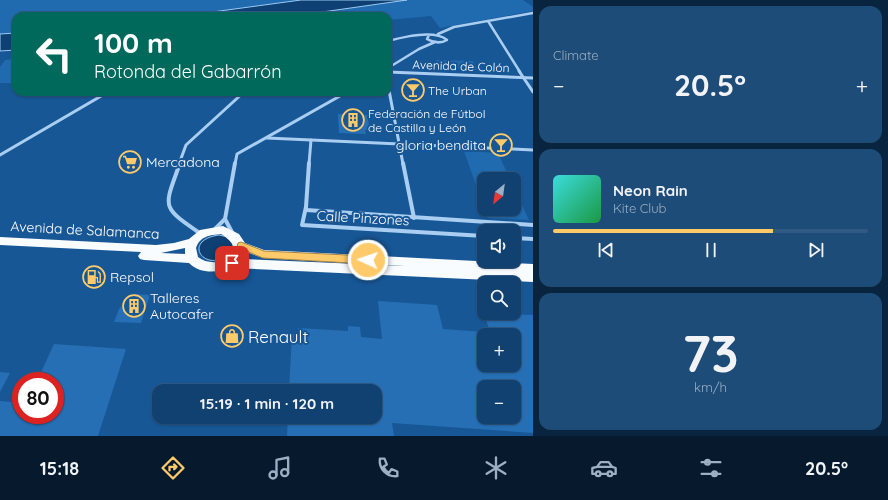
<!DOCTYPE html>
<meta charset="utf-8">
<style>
:root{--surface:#114170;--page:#1e4c78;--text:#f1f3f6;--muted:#9cafc3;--line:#305a83;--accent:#ffca69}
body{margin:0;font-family:Quicksand,sans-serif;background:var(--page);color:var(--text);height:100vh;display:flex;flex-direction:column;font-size:15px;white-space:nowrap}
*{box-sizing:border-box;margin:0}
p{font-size:13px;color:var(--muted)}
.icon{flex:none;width:22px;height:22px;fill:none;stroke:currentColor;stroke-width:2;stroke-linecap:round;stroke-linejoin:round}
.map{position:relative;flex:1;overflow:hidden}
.side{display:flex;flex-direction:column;gap:6px;padding:6px;background:#09243e;width:355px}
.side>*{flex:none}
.top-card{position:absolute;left:12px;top:12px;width:380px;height:84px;border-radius:12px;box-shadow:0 1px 3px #0004,0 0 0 1px var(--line);background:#00695c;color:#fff;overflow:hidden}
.needle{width:26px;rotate:209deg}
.fabs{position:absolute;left:477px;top:172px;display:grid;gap:8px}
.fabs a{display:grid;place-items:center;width:44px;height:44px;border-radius:8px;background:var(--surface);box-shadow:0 1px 3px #0004,0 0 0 1px var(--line);font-size:20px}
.speed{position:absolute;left:12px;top:372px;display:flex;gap:8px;font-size:20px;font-weight:700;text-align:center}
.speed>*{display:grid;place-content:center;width:52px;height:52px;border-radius:50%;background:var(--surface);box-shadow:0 1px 3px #0004,0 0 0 1px var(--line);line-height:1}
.speed .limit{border:6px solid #d22;background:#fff;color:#111}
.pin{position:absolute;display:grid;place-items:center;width:34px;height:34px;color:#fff;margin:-17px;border-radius:8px;box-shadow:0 2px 6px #0006}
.me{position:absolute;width:44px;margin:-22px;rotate:273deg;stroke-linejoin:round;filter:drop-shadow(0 0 3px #0008)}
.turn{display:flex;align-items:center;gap:14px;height:84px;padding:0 16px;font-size:18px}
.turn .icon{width:52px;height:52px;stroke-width:2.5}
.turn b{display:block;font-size:28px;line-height:34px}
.big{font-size:30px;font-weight:700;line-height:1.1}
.side .tile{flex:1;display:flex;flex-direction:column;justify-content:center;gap:6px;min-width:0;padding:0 14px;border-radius:12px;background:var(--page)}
.side .dial{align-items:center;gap:0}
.dial b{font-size:52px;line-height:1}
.song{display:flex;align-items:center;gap:12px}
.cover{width:48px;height:48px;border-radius:6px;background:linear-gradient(135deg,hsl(180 70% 55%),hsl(140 70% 35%))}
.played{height:4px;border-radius:2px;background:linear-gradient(90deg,var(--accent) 70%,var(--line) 70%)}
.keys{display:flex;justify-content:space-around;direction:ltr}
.heat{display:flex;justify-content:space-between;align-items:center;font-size:22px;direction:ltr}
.trip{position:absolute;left:152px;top:384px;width:230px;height:40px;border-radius:12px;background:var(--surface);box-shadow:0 1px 3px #0004,0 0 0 1px var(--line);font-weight:700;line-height:40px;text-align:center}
.menu{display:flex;height:64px;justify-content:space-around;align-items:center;background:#071a2d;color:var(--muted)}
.menu .icon{width:28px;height:28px}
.menu .selected{color:var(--accent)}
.menu b{font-size:18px;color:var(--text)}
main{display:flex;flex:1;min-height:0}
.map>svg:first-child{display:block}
</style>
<main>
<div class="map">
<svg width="533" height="436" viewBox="0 0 533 436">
<rect width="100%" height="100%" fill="#175796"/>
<!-- green -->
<g fill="#206aaf">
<path d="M0 0H301L183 16H16V33L0 34Z"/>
<path d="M407 0H523L533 7V11L440 28 431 16 388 20V16H294Z"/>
<path d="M16 59V83H0V67L5 60Z"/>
<path d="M436 60 473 61 477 70 440 68Z"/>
<path d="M464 151 498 153 510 179H484V208Z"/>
<path d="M514 188 529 220 488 218 484 209H514Z"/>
</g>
<!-- water -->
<g fill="#0f4073" stroke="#9ccaf3">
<path d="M301 0H407L294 16H183Z"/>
<path d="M16 33V50L0 51V34Z"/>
<path d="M219 235 228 237 233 243C233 251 231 254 224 258 201 269 184 240 219 235Z"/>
</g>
<!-- building -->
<g fill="#266fb4" fill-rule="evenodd">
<path d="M338 114 367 115 370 130H365L366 134 339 133Z"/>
<path d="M134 294 150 295 141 323 114 322 119 309Z"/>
<path d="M378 301 437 305 443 329 484 332V365H514V335H491L484 313 533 315V433L392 423 394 436H287L288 417H375V391H289L292 334H298V328L348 331V326L360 327 361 337 382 339ZM484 387H514V417H484Z"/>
<path d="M54 344 126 349 98 436H0V401L21 403V415H55V381H37Z"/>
<path d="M0 372 10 373 0 392Z"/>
</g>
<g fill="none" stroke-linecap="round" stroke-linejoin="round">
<!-- minor-far2 -->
<g stroke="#a9cef1" stroke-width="2.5">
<path d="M488 21 520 72"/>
<path d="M438 34 454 27 533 13"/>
<path d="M388 41C403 37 434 29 447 40 440 44 434 43 427 39L429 35"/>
<path d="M388 68 419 49 435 42"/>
</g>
<!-- minor-far1 -->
<g stroke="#a9cef1" stroke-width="3">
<path d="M519 71 533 92"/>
<path d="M388 72 533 78"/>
<path d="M388 85 403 164"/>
<path d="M267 138 533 150"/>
<path d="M0 155 108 92"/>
<path d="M179 164 186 145 244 92"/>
<path d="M235 164 237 154 347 92"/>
<path d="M309 164 311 140"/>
</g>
<!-- minor -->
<g stroke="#a9cef1" stroke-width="4">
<path d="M180 163C164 208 160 206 201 234"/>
<path d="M309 163 306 207 302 225 484 236"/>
<path d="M403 163 414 218"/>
<path d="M306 210 533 225"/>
<path d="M225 219 233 234"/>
<path d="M214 230 225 219 235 163"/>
<path d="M514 238 533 239"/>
</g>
<!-- trunk -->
<path fill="#f9fcff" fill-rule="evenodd" d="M223 226 239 234 245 243 264 250 533 264V282L232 268C218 272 201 275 189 263L144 260 140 259 138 256 141 252 0 245V237L156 245 174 243 189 239 200 230ZM221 234C254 254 215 271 198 257L196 248C200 236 210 235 221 234ZM185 248V254L161 253ZM246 252 263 258 404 266 242 259Z"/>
</g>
<!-- route -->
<path fill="#ffca69" stroke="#a68344" d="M241 242 264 251 368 256 372 257 373 260 372 263 368 264 263 258 246 251 244 256 235 265H228L227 263 236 252 238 243Z"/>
<!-- icons -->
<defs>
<g id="bar-ring" transform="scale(1.15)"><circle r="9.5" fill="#175796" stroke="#ffca69" stroke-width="1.5"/><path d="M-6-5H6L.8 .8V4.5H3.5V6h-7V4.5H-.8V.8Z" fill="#ffca69"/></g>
<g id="building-ring" transform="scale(1.15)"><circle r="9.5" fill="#175796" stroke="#ffca69" stroke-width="1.5"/><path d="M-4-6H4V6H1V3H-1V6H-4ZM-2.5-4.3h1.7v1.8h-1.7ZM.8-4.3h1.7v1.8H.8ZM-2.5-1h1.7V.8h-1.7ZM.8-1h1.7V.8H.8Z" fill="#ffca69"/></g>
<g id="supermarket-ring" transform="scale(1.15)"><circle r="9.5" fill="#175796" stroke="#ffca69" stroke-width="1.5"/><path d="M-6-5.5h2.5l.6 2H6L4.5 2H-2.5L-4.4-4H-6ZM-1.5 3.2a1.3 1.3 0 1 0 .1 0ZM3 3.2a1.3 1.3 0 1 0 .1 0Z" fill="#ffca69"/></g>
<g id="fuel-ring" transform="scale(1.15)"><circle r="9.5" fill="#175796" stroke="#ffca69" stroke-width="1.5"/><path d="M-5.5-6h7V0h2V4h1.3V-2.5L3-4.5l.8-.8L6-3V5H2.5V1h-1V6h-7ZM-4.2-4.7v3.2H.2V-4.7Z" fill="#ffca69"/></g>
<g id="shop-ring" transform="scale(1.15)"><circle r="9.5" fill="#175796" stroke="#ffca69" stroke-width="1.5"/><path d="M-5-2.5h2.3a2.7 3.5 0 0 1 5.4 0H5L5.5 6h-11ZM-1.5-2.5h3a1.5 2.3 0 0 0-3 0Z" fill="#ffca69"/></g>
</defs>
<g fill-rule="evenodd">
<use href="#bar-ring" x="413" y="90"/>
<use href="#building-ring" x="353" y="120"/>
<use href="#bar-ring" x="501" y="145"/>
<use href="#supermarket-ring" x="130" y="162"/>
<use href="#fuel-ring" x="94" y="277"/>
<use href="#building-ring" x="134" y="306"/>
<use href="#shop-ring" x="232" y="336"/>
</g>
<g text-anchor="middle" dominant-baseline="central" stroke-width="4" stroke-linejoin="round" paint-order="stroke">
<!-- far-street labels -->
<g font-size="12" fill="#fff" stroke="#175796">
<text transform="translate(461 66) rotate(2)">Avenida de Colón</text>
</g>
<!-- far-poi labels -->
<g font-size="12" fill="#fff" stroke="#175796" text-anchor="start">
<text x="428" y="90">The Urban</text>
<text x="368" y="113">Federación de Fútbol<tspan x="368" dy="14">de Castilla y León</tspan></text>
</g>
<!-- poi labels -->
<g font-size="14" fill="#fff" stroke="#175796" text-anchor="start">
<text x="486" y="145" text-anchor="end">gloria bendita</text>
<text x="146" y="162">Mercadona</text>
<text x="110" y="277">Repsol</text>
<text x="150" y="298">Talleres<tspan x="150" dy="16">Autocafer</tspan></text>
</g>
<!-- street labels -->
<g font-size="14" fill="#fff" stroke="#175796">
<text transform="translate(363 218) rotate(3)">Calle Pinzones</text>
<text transform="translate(85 230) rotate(3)">Avenida de Salamanca</text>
</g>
<!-- near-poi labels -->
<g font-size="17" fill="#fff" stroke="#175796" text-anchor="start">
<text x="248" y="336">Renault</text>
</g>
</g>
</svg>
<div class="fabs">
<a><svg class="needle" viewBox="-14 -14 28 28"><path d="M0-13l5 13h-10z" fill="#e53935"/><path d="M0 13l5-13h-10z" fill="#9cafc3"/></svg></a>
<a><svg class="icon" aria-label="sound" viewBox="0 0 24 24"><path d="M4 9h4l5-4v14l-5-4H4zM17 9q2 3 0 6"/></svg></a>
<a><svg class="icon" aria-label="search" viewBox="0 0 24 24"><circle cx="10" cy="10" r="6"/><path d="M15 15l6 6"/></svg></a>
<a>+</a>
<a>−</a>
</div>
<div class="speed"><div class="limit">80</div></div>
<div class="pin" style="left:232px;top:263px;background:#d93025"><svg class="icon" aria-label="arrive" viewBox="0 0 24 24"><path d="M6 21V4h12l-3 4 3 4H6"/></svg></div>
<svg class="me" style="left:368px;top:260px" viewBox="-20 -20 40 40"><circle r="17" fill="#ffca69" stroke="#fff" stroke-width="3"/><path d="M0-11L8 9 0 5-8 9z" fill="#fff"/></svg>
<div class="trip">15:19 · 1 min · 120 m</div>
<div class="top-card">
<div class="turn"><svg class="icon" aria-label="left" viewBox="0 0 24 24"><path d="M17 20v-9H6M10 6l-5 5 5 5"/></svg><div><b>100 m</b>Rotonda del Gabarrón</div></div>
</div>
</div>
<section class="side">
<div class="tile"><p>Climate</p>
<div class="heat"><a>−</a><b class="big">20.5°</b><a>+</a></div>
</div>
<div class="tile">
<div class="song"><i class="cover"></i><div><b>Neon Rain</b><p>Kite Club</p></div></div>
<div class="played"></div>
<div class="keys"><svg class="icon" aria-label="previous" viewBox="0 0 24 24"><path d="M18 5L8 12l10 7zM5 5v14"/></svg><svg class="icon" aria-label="pause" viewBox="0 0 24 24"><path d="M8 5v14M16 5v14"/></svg><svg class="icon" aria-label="next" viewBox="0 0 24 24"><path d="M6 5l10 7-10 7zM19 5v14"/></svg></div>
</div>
<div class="tile dial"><b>73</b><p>km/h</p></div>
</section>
</main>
<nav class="menu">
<b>15:18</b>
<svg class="icon selected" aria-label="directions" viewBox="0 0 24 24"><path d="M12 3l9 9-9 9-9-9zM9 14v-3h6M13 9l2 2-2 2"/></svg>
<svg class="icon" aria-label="music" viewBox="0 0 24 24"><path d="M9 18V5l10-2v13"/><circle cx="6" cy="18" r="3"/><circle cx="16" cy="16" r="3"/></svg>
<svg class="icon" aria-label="phone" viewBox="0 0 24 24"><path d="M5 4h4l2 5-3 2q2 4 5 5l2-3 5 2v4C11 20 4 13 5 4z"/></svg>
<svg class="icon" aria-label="climate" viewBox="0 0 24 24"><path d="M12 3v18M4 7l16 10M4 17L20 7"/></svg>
<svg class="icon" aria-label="car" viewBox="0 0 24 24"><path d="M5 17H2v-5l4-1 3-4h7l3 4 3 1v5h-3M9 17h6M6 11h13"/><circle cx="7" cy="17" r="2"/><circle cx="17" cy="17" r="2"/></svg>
<svg class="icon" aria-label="filters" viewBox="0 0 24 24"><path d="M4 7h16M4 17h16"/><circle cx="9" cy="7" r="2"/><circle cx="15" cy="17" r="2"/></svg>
<b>20.5°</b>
</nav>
